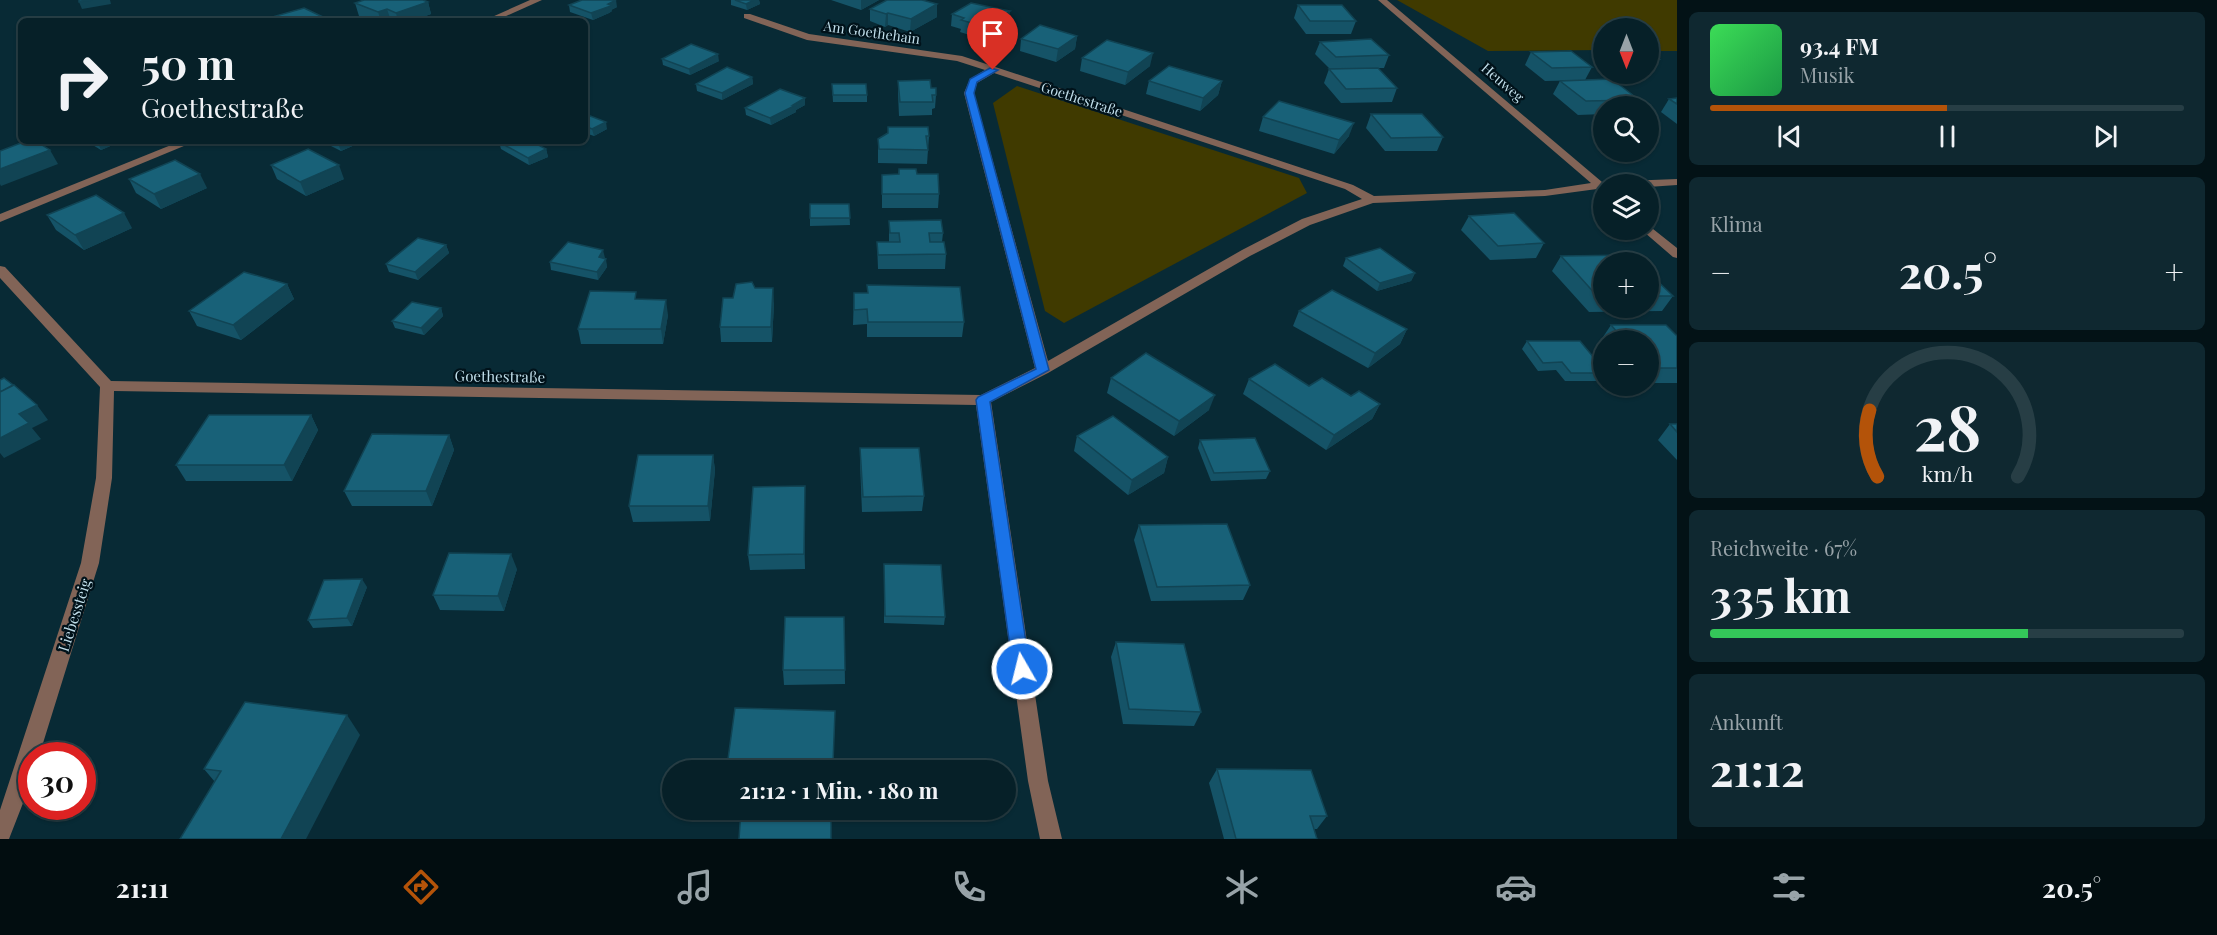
<!DOCTYPE html>
<html lang="de">
<meta charset="utf-8">
<style>
:root{--surface:#062028;--page:#0f2830;--text:#f1f3f6;--muted:#98a3a8;--line:#273e45;--accent:#b45309}
body{margin:0;font-family:"Playfair Display",serif;background:var(--page);color:var(--text);height:100vh;display:flex;flex-direction:column;font-size:22px;white-space:nowrap}
*{box-sizing:border-box;margin:0}
p{font-size:20px;color:var(--muted)}
.icon{flex:none;width:33px;height:33px;fill:none;stroke:currentColor;stroke-width:2;stroke-linecap:round;stroke-linejoin:round}
.map{position:relative;flex:1;overflow:hidden}
.drawer{display:flex;flex-direction:column;gap:12px;padding:12px;background:#031216;width:540px}
.drawer>*{flex:none}
.guide{position:absolute;left:18px;top:18px;width:570px;height:126px;border-radius:9px;box-shadow:0 2px 4px #0004,0 0 0 2px var(--line);background:#062028;color:var(--text);overflow:hidden}
.needle{width:39px;rotate:180deg}
.buttons{position:absolute;left:1593px;top:18px;display:grid;gap:12px}
.buttons a{display:grid;place-items:center;width:66px;height:66px;border-radius:50%;background:var(--surface);box-shadow:0 2px 4px #0004,0 0 0 2px var(--line);font-size:30px}
.speed{position:absolute;left:18px;top:742px;display:flex;gap:12px;font-size:30px;font-weight:700;text-align:center}
.speed>*{display:grid;place-content:center;width:78px;height:78px;border-radius:50%;background:var(--surface);box-shadow:0 2px 4px #0004,0 0 0 2px var(--line);line-height:1}
.speed .limit{border:9px solid #d22;background:#fff;color:#111}
.pin{position:absolute;display:grid;place-items:center;width:51px;height:51px;color:#fff;margin:-62px -26px;border-radius:50% 50% 50% 0;rotate:-45deg;box-shadow:0 0 6px #0007}
.pin .icon{rotate:45deg}
.me{position:absolute;width:66px;margin:-33px;rotate:352deg;stroke-linejoin:round;filter:drop-shadow(0 0 4px #0008)}
.turn{display:flex;align-items:center;gap:21px;height:126px;padding:0 24px;font-size:27px}
.turn .icon{width:78px;height:78px;stroke-width:2.5}
.turn b{display:block;font-size:42px;line-height:51px}
.big{font-size:45px;font-weight:700;line-height:1.1}
.drawer .card{flex:1;display:flex;flex-direction:column;justify-content:center;gap:9px;min-width:0;padding:0 21px;border-radius:9px;background:var(--page)}
.drawer .dial{align-items:center;gap:0}
.dial svg{height:156px;overflow:visible;fill:none;stroke:var(--line);stroke-width:7;stroke-linecap:round;text-anchor:middle}
.dial text{fill:var(--text);stroke:none}
.song{display:flex;align-items:center;gap:18px}
.cover{width:72px;height:72px;border-radius:9px;background:linear-gradient(135deg,hsl(130 70% 55%),hsl(140 70% 35%))}
.played{height:6px;border-radius:3px;background:linear-gradient(90deg,var(--accent) 50%,var(--line) 50%)}
.keys{display:flex;justify-content:space-around;direction:ltr}
.heat{display:flex;justify-content:space-between;align-items:center;font-size:33px;direction:ltr}
.charge{height:9px;border-radius:4px;background:linear-gradient(90deg,#34c759 67%,var(--line) 0)}
.trip{position:absolute;left:662px;top:760px;width:354px;height:60px;border-radius:30px;background:var(--surface);box-shadow:0 2px 4px #0004,0 0 0 2px var(--line);font-weight:700;line-height:60px;text-align:center}
.dock{display:flex;height:96px;justify-content:space-around;align-items:center;background:#020d10;color:var(--muted)}
.dock .icon{width:42px;height:42px}
.dock .current{color:var(--accent)}
.dock b{font-size:27px;color:var(--text)}
main{display:flex;flex:1;min-height:0}
.map>svg:first-child{display:block}
</style>
<main>
<div class="map">
<svg width="1677" height="839" viewBox="0 0 1677 839">
<rect width="100%" height="100%" fill="#082a35"/>
<!-- green -->
<g fill="#403a00">
<path d="M1397 0H1677V51H1649L1648 28H1604L1603 50 1488 51Z"/>
<path d="M1017 86 1299 178 1307 193 1064 323 1045 311 993 103Z"/>
</g>
<g fill="none" stroke-linecap="round" stroke-linejoin="round">
<!-- minor -->
<g fill="#826457" fill-rule="evenodd">
<path d="M530 0H542L495 21H483Z"/>
<path d="M1378 0H1387L1602 182 1609 184H1604V192L1597 189 1545 196 1373 203 1310 225 1250 256 1048 373 991 402 1048 781 1062 839H1040L1028 781 976 405 114 391 112 478 99 563 39 756H32V780L9 839H0V810L81 563 96 478 100 387 0 278V266L5 267 111 381 981 395 1035 368 964 93 970 79 985 70 957 61 807 40 744 18V14H750L809 34 962 56 1353 185 1374 196 1545 190 1591 183ZM994 73 1345 189 1362 199 1302 219 1242 250 1048 361 974 93 977 83Z"/>
<path d="M181 141H196L0 222V214Z"/>
<path d="M1677 179V185L1648 187V184H1620L1626 181Z"/>
<path d="M1648 225 1677 248V258L1673 257 1644 232 1642 230H1648Z"/>
</g>
</g>
<!-- wall -->
<g fill="#155367">
<path d="M731 0H759L760 4 747 10 731 5Z"/>
<path d="M831 0H879L861 10Z"/>
<path d="M428 2 431 14 412 21H372L359 16 355 3Z"/>
<path d="M937 4V17L910 32 888 25 885 27 870 21V9Z"/>
<path d="M569 5 617 7 611 10 612 11 609 13 593 20 570 12Z"/>
<path d="M1298 5 1356 21 1351 34H1306L1294 18Z"/>
<path d="M952 14 1009 23 1004 26 1015 35 998 46 979 40V38L960 32 961 29 951 26Z"/>
<path d="M1077 36 1075 49 1056 62 1020 51 1021 39Z"/>
<path d="M1320 42 1389 55 1384 68H1375L1397 88 1392 102 1341 103 1324 83 1329 69H1330L1315 54Z"/>
<path d="M1531 52 1592 67 1585 80 1545 81 1525 65Z"/>
<path d="M1648 52 1659 59 1655 66H1648Z"/>
<path d="M1082 58 1150 66 1125 85 1080 71Z"/>
<path d="M662 59 719 61 690 75 663 65Z"/>
<path d="M752 77 753 84 722 100 697 91 696 84Z"/>
<path d="M898 81 931 88 936 95 935 108 932 109V115L899 116 898 94Z"/>
<path d="M1149 81H1222L1218 95 1200 111 1146 94Z"/>
<path d="M1560 81 1639 100 1635 106H1604V114L1578 115 1553 94Z"/>
<path d="M832 84 867 95V102H833Z"/>
<path d="M805 98V105L796 110V112L771 125 746 115 745 108Z"/>
<path d="M1677 98V124L1661 112 1669 99Z"/>
<path d="M585 114 607 129 594 136 585 133Z"/>
<path d="M1371 114 1443 137 1437 151H1385L1366 128Z"/>
<path d="M1263 117 1349 136 1334 154 1259 131Z"/>
<path d="M929 136 927 164 878 163V139Z"/>
<path d="M86 141H122L101 150Z"/>
<path d="M321 141H364L341 151Z"/>
<path d="M499 142 546 149 548 157 529 165 501 149Z"/>
<path d="M271 165 344 179 306 196 277 179Z"/>
<path d="M899 169 917 174 939 194 938 208H882V175L898 174Z"/>
<path d="M129 179 207 188 161 209 136 193Z"/>
<path d="M810 204H849L850 225 810 226Z"/>
<path d="M47 215 132 228 84 250 56 230Z"/>
<path d="M1469 216 1544 243 1536 258 1490 260 1461 230Z"/>
<path d="M889 221 943 233 942 242 946 254 945 269H878L877 242H889Z"/>
<path d="M446 245 449 253 418 280 389 272 386 264Z"/>
<path d="M1561 256 1604 262V308H1648V272L1673 296 1662 311 1589 312 1552 271Z"/>
<path d="M605 258 607 267 598 280 551 270 550 262Z"/>
<path d="M1346 258 1415 273 1411 281 1377 291 1343 266Z"/>
<path d="M287 284 294 299 241 340 197 326 189 311Z"/>
<path d="M755 288 774 303 772 342H721L720 327 733 298Z"/>
<path d="M854 293 964 322 962 337H867V324L853 325Z"/>
<path d="M638 299 668 315 663 344H581L578 329Z"/>
<path d="M441 308 443 316 424 335 395 328 392 321Z"/>
<path d="M1299 311 1407 329 1400 344 1368 368 1293 326Z"/>
<path d="M1611 325 1677 336V383H1648V340H1604V344L1601 340Z"/>
<path d="M1527 341 1604 370V378L1601 381H1565L1556 370 1538 371 1522 349Z"/>
<path d="M1111 378 1209 410 1174 436 1107 393Z"/>
<path d="M1249 379 1309 386 1380 404 1372 419 1326 450 1243 394Z"/>
<path d="M311 415 318 430 292 481H186L176 465Z"/>
<path d="M1670 424H1677V460L1658 440Z"/>
<path d="M449 435 454 450 432 506H352L344 491Z"/>
<path d="M1077 436 1168 457 1164 473 1128 495 1074 451Z"/>
<path d="M1200 440 1270 471 1266 479 1211 481 1198 448Z"/>
<path d="M860 448 924 496 922 511 862 512 860 463Z"/>
<path d="M713 455 715 470 710 521 633 522 629 506Z"/>
<path d="M805 486V569L750 570 748 555Z"/>
<path d="M1139 525 1250 585 1243 600 1151 601 1134 540Z"/>
<path d="M884 564 945 617 944 625 884 623Z"/>
<path d="M517 569 504 611 440 610 433 595Z"/>
<path d="M367 587 352 626 313 628 308 620Z"/>
<path d="M844 617 845 684 784 685 783 670Z"/>
<path d="M1116 642 1201 712 1194 726 1123 724 1111 657Z"/>
<path d="M835 711 833 770 729 767 728 759Z"/>
<path d="M360 735 215 782 204 769Z"/>
<path d="M1217 769 1327 816 1317 829H1314L1317 839H1224L1209 783Z"/>
</g>
<!-- shaded-wall -->
<g fill="#114454">
<path d="M92 0H110L111 4 82 9 79 2Z"/>
<path d="M616 0 617 7 611 10 612 11 609 13 593 20 591 13Z"/>
<path d="M754 0H759L760 4 747 10 746 4Z"/>
<path d="M861 0H879L861 10Z"/>
<path d="M428 2 431 14 412 21H398L396 13Z"/>
<path d="M937 4V17L910 32 911 19Z"/>
<path d="M387 9 391 21H381L378 12Z"/>
<path d="M1010 11 1009 23 986 35 981 34 982 26Z"/>
<path d="M888 13V25L885 27 886 14Z"/>
<path d="M1016 28 1015 35 998 46 999 39Z"/>
<path d="M1077 36 1075 49 1056 62 1058 49Z"/>
<path d="M1153 53 1150 66 1125 85 1128 72Z"/>
<path d="M718 54 719 61 690 75 689 69Z"/>
<path d="M752 77 753 84 722 100V93Z"/>
<path d="M1222 81 1218 95 1200 111 1203 98Z"/>
<path d="M805 98V105L796 110V112L771 125 770 118Z"/>
<path d="M606 122 607 129 594 136 592 129Z"/>
<path d="M1354 123 1349 136 1334 154 1339 140Z"/>
<path d="M97 141H122L101 150Z"/>
<path d="M337 141H364L341 151Z"/>
<path d="M546 149 548 157 529 165 528 158Z"/>
<path d="M50 150 58 164 1 186 0 184V169Z"/>
<path d="M339 165 344 179 306 196 300 182Z"/>
<path d="M200 174 207 188 161 209 154 194Z"/>
<path d="M124 213 132 228 84 250 75 235Z"/>
<path d="M446 245 449 253 418 280 415 272Z"/>
<path d="M603 250 605 258 600 265 599 257Z"/>
<path d="M606 259 607 267 598 280 597 272Z"/>
<path d="M1415 273 1411 281 1377 291 1380 283Z"/>
<path d="M287 284 294 299 241 340 233 325Z"/>
<path d="M773 288 774 303 772 342 771 327Z"/>
<path d="M666 300 668 315 663 344 661 329Z"/>
<path d="M441 308 443 316 424 335 421 328Z"/>
<path d="M1407 329 1400 344 1368 368 1375 353Z"/>
<path d="M1215 395 1209 410 1174 436 1179 421Z"/>
<path d="M1380 404 1372 419 1326 450 1334 435Z"/>
<path d="M37 405 48 420 32 428 41 439 4 458 0 453V438L19 414Z"/>
<path d="M311 415 318 430 292 481 284 465Z"/>
<path d="M449 435 454 450 432 506 426 491Z"/>
<path d="M713 455 715 470 710 521 708 506Z"/>
<path d="M1168 457 1164 473 1128 495 1132 480Z"/>
<path d="M805 486V569L804 554Z"/>
<path d="M511 554 517 569 504 611 498 596Z"/>
<path d="M362 579 367 587 352 626 347 618Z"/>
<path d="M347 715 360 735 306 839H281Z"/>
</g>
<!-- building -->
<g fill="#186178" stroke="#114454" stroke-width="1.5">
<path d="M79 0H92L79 2Z"/>
<path d="M364 0H423L428 2 396 13 387 9 378 12 355 3Z"/>
<path d="M582 0H616L608 4 611 5 608 7 591 13 569 5Z"/>
<path d="M735 0H754L746 4Z"/>
<path d="M887 0H922L937 4 911 19 888 13 886 14 870 9Z"/>
<path d="M971 3 1010 11 982 26 961 20 964 18 952 14Z"/>
<path d="M1298 5H1342L1356 21H1310Z"/>
<path d="M304 8 325 18 316 21H270L265 19Z"/>
<path d="M542 17 555 21H532Z"/>
<path d="M994 24 1016 28 999 39 979 33Z"/>
<path d="M1040 25 1077 36 1058 49 1021 39Z"/>
<path d="M1371 39 1389 55 1336 57 1320 42Z"/>
<path d="M1107 40 1153 53 1128 72 1082 58Z"/>
<path d="M691 44 718 54 689 69 662 59Z"/>
<path d="M1571 51 1592 67 1552 68 1531 52Z"/>
<path d="M1648 52H1649L1659 59H1648Z"/>
<path d="M1169 66 1222 81 1203 98 1149 81Z"/>
<path d="M727 67 752 77 722 93 696 84Z"/>
<path d="M1378 68 1397 88 1346 89 1329 69Z"/>
<path d="M1612 79 1639 100 1586 101 1560 81Z"/>
<path d="M930 80 931 88H936V95H932L933 102H900L898 81Z"/>
<path d="M832 84H866L867 95H833Z"/>
<path d="M780 89 805 98 793 105H796L770 118 745 108Z"/>
<path d="M1677 98V104L1669 99Z"/>
<path d="M1279 101 1354 123 1339 140 1263 117Z"/>
<path d="M585 114 606 122 592 129 585 126Z"/>
<path d="M1371 114H1422L1443 137 1391 138Z"/>
<path d="M888 127H928L929 136H926L928 150 879 149 878 139 888 133Z"/>
<path d="M26 141H36L50 150 0 169V151Z"/>
<path d="M501 141H531L546 149 528 158 499 142Z"/>
<path d="M308 149 339 165 300 182 271 165Z"/>
<path d="M175 160 200 174 154 194 129 179Z"/>
<path d="M899 169H916L917 174H938L939 194H882V175L899 174Z"/>
<path d="M96 195 124 213 75 235 47 215Z"/>
<path d="M810 204H849L850 218H810Z"/>
<path d="M1514 213 1544 243 1498 246 1469 216Z"/>
<path d="M941 220 943 233H929L930 242H944L946 254 878 255 877 242H900L899 233H890L889 221Z"/>
<path d="M418 238 446 245 415 272 386 264Z"/>
<path d="M568 242 603 250 599 257 606 259 597 272 550 262Z"/>
<path d="M1380 248 1415 273 1380 283 1346 258Z"/>
<path d="M1632 255 1639 262H1604V297H1598L1561 256Z"/>
<path d="M244 272 287 284 233 325 189 311Z"/>
<path d="M1648 272 1673 296H1648Z"/>
<path d="M752 282 755 288H773L771 327H720L723 298H733L736 284Z"/>
<path d="M867 285 960 287 964 322H868L867 309 854 310V293H868Z"/>
<path d="M1332 290 1407 329 1375 353 1299 311Z"/>
<path d="M590 291 636 292 635 299 666 300 661 329H578Z"/>
<path d="M412 302 441 308 421 328 392 321Z"/>
<path d="M1611 325H1666L1677 336V368H1650L1648 367V340H1624Z"/>
<path d="M1527 341H1580L1604 370V373H1571L1562 362 1543 363Z"/>
<path d="M1146 353 1215 395 1179 421 1111 378Z"/>
<path d="M1275 364 1309 386 1322 378 1351 396 1359 391 1380 404 1334 435 1249 379Z"/>
<path d="M4 378 13 385 0 392V380Z"/>
<path d="M14 385 37 405 19 414 29 423 0 438V392Z"/>
<path d="M209 415H311L284 465H176Z"/>
<path d="M1113 416 1168 457 1132 480 1077 436Z"/>
<path d="M1670 424H1677V432Z"/>
<path d="M372 434 449 435 426 491H344Z"/>
<path d="M1255 438 1270 471 1214 473 1200 440Z"/>
<path d="M860 448H919L924 496 863 497Z"/>
<path d="M638 455H713L708 506H629Z"/>
<path d="M805 486 804 554 748 555 753 487Z"/>
<path d="M1227 524 1250 585 1157 587 1139 525Z"/>
<path d="M449 553 511 554 498 596 433 595Z"/>
<path d="M884 564 941 565 945 617 885 616Z"/>
<path d="M362 579 347 618 308 620 324 580Z"/>
<path d="M785 617H844L845 670H783Z"/>
<path d="M1116 642 1184 644 1201 712 1129 709Z"/>
<path d="M245 702 347 715 281 839H180L221 771 204 769Z"/>
<path d="M735 708 835 711 833 763 728 759Z"/>
<path d="M1217 769 1311 770 1327 816H1310L1317 839H1236Z"/>
<path d="M741 810H831V839H739Z"/>
</g>
<!-- route -->
<path fill="#1a73e8" stroke="#114b97" stroke-width="1.5" d="M990 68 998 70 977 82 974 93 1049 370 990 402 1030 669 1028 674 1022 677 1016 674 1013 669 976 400 978 397 1036 369 965 93 970 79Z"/>
<g text-anchor="middle" dominant-baseline="central" stroke-width="4.5" stroke-linejoin="round" paint-order="stroke">
<!-- far-street labels -->
<g font-size="14" fill="#c0deea" stroke="#00121a">
<text transform="translate(872 32) rotate(8)">Am Goethehain</text>
<text transform="translate(1503 82) rotate(41)">Heuweg</text>
<text transform="translate(1082 99) rotate(18)">Goethestraße</text>
</g>
<!-- street labels -->
<g font-size="15" fill="#c0deea" stroke="#00121a">
<text transform="translate(500 376) rotate(1)">Goethestraße</text>
<text transform="translate(74 615) rotate(-72)">Liebessteig</text>
</g>
</g>
</svg>
<div class="buttons">
<a><svg class="needle" viewBox="-14 -14 28 28"><path d="M0-13l5 13h-10z" fill="#e53935"/><path d="M0 13l5-13h-10z" fill="#98a3a8"/></svg></a>
<a><svg class="icon" aria-label="search" viewBox="0 0 24 24"><circle cx="10" cy="10" r="6"/><path d="M15 15l6 6"/></svg></a>
<a><svg class="icon" aria-label="layers" viewBox="0 0 24 24"><path d="M12 4l9 5-9 5-9-5zM3 14l9 5 9-5"/></svg></a>
<a>+</a>
<a>−</a>
</div>
<div class="speed"><div class="limit">30</div></div>
<div class="pin" style="left:993px;top:70px;background:#d93025"><svg class="icon" aria-label="arrive" viewBox="0 0 24 24"><path d="M6 21V4h12l-3 4 3 4H6"/></svg></div>
<svg class="me" style="left:1022px;top:669px" viewBox="-20 -20 40 40"><circle r="17" fill="#1a73e8" stroke="#fff" stroke-width="3"/><path d="M0-11L8 9 0 5-8 9z" fill="#fff"/></svg>
<div class="trip">21:12 · 1 Min. · 180 m</div>
<div class="guide">
<div class="turn"><svg class="icon" aria-label="right" viewBox="0 0 24 24"><path d="M7 20v-9h11M14 6l5 5-5 5"/></svg><div><b>50 m</b>Goethestraße</div></div>
</div>
</div>
<section class="drawer">
<div class="card">
<div class="song"><i class="cover"></i><div><b>93.4 FM</b><p>Musik</p></div></div>
<div class="played"></div>
<div class="keys"><svg class="icon" aria-label="previous" viewBox="0 0 24 24"><path d="M18 5L8 12l10 7zM5 5v14"/></svg><svg class="icon" aria-label="pause" viewBox="0 0 24 24"><path d="M8 5v14M16 5v14"/></svg><svg class="icon" aria-label="next" viewBox="0 0 24 24"><path d="M6 5l10 7-10 7zM19 5v14"/></svg></div>
</div>
<div class="card"><p>Klima</p>
<div class="heat"><a>−</a><b class="big">20.5°</b><a>+</a></div>
</div>
<div class="card dial"><svg viewBox="0 0 100 80">
<path d="M14 69A42 42 0 1 1 86 69"/>
<path d="M14 69A42 42 0 0 1 10 35" stroke="#b45309"/>
<text x="50" y="56" font-size="32" font-weight="700">28</text>
<text x="50" y="72" font-size="11">km/h</text>
</svg></div>
<div class="card"><p>Reichweite · 67%</p><b class="big">335 km</b><div class="charge"></div></div>
<div class="card"><p>Ankunft</p><b class="big">21:12</b></div>
</section>
</main>
<nav class="dock">
<b>21:11</b>
<svg class="icon current" aria-label="directions" viewBox="0 0 24 24"><path d="M12 3l9 9-9 9-9-9zM9 14v-3h6M13 9l2 2-2 2"/></svg>
<svg class="icon" aria-label="music" viewBox="0 0 24 24"><path d="M9 18V5l10-2v13"/><circle cx="6" cy="18" r="3"/><circle cx="16" cy="16" r="3"/></svg>
<svg class="icon" aria-label="phone" viewBox="0 0 24 24"><path d="M5 4h4l2 5-3 2q2 4 5 5l2-3 5 2v4C11 20 4 13 5 4z"/></svg>
<svg class="icon" aria-label="climate" viewBox="0 0 24 24"><path d="M12 3v18M4 7l16 10M4 17L20 7"/></svg>
<svg class="icon" aria-label="car" viewBox="0 0 24 24"><path d="M5 17H2v-5l4-1 3-4h7l3 4 3 1v5h-3M9 17h6M6 11h13"/><circle cx="7" cy="17" r="2"/><circle cx="17" cy="17" r="2"/></svg>
<svg class="icon" aria-label="filters" viewBox="0 0 24 24"><path d="M4 7h16M4 17h16"/><circle cx="9" cy="7" r="2"/><circle cx="15" cy="17" r="2"/></svg>
<b>20.5°</b>
</nav>
